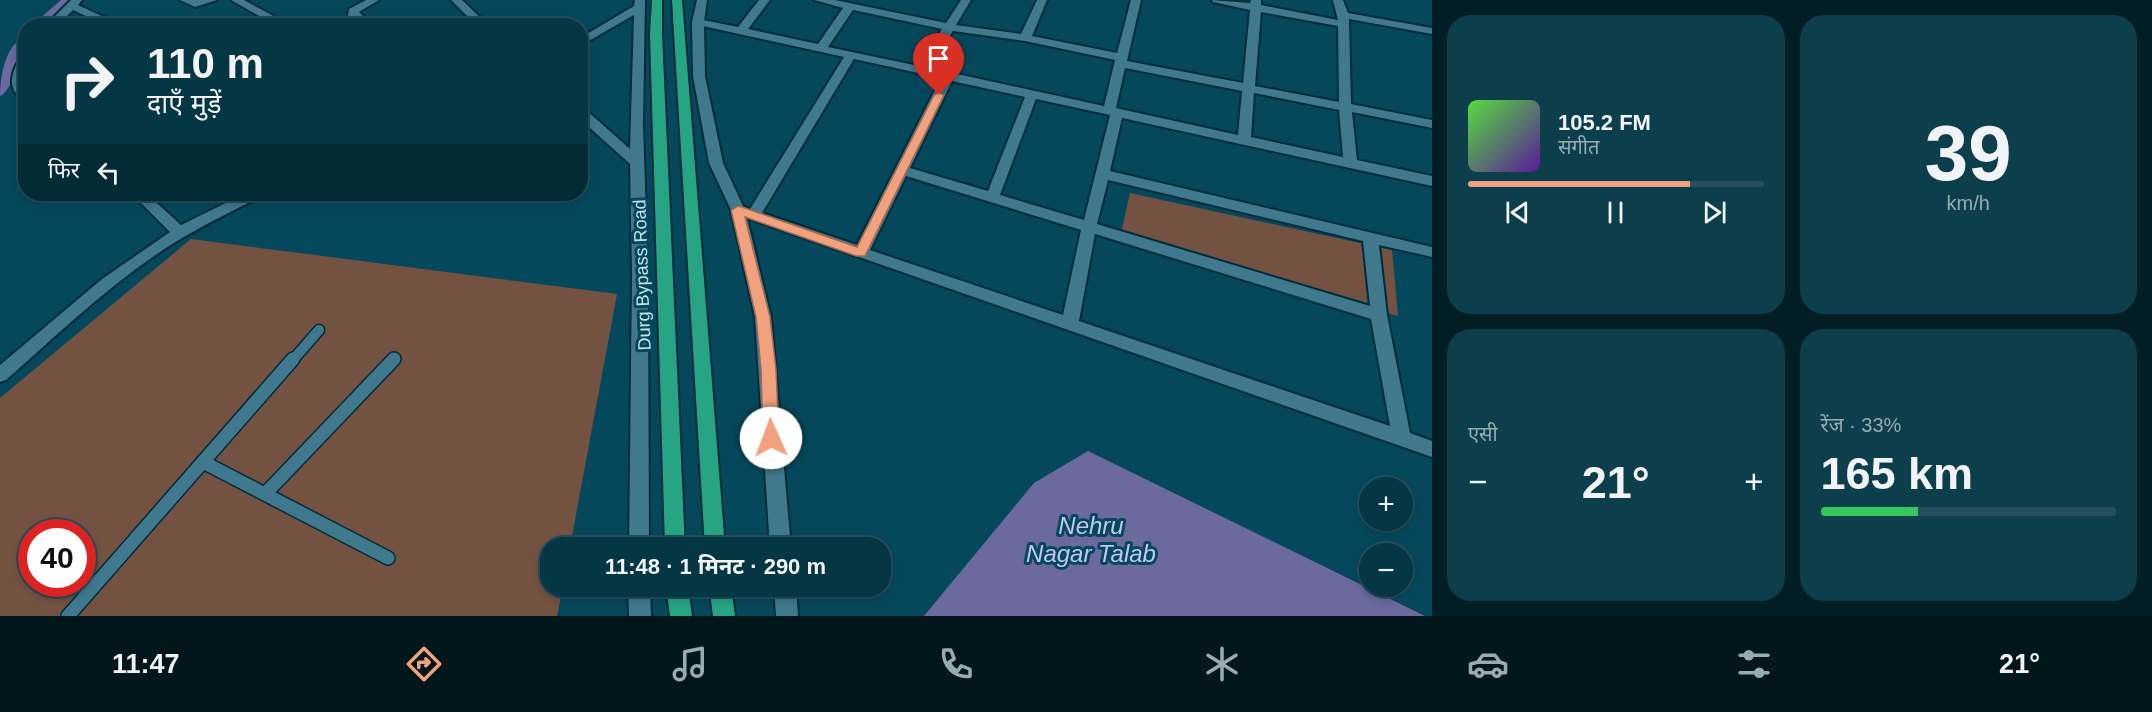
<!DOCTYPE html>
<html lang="hi">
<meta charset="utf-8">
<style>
:root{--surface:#043644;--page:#0d3e4b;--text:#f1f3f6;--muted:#97abb2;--line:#25505d;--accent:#f1a17d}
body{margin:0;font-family:Helvetica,"Noto Sans Devanagari",sans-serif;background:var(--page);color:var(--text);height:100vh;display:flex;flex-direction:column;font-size:22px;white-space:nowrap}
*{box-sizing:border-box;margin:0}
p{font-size:20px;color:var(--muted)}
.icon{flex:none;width:33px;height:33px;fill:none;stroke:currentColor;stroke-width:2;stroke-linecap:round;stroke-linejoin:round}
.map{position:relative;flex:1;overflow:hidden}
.details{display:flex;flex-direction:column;gap:15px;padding:15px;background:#021e25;width:720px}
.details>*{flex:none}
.banner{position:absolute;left:18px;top:18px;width:570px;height:183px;border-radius:24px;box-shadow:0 3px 9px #0003,0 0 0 2px var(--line);background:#043644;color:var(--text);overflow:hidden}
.buttons{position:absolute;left:1359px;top:477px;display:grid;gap:12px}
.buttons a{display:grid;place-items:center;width:54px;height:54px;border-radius:50%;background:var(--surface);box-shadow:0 3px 9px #0003,0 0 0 2px var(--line);font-size:30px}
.speed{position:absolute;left:18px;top:519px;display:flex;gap:12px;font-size:30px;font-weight:700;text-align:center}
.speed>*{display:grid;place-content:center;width:78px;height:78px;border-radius:50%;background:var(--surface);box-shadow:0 3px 9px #0003,0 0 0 2px var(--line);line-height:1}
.speed .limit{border:9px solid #d22;background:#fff;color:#111}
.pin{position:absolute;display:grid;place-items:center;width:51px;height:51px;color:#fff;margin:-62px -26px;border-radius:50% 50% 50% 0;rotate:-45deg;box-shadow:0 0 6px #0007}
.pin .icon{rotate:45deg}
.me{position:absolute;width:66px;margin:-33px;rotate:358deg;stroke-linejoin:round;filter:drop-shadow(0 0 4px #0008)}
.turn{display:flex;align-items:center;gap:21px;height:126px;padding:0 30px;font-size:27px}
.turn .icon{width:78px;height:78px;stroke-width:2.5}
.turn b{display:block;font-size:42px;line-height:51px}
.then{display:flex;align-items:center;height:57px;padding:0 30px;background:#0003;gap:12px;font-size:22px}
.big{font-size:45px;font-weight:700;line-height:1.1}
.details .tile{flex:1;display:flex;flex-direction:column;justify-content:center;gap:9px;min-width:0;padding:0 21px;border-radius:24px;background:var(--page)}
.details .dial{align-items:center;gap:0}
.dial b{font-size:78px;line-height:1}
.song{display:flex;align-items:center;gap:18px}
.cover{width:72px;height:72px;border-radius:9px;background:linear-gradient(135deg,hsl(110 70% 55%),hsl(270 70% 35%))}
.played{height:6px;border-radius:3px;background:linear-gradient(90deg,var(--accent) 75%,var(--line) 75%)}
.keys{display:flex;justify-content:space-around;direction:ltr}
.heat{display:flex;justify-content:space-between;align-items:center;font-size:33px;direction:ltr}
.charge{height:9px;border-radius:4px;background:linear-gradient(90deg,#34c759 33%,var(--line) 0)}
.details .tiles{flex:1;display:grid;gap:15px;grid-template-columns:repeat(2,1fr)}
.trip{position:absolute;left:540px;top:537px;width:351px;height:60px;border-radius:24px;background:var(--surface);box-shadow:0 3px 9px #0003,0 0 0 2px var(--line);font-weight:700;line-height:60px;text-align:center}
.tab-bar{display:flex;height:96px;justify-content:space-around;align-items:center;background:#02161b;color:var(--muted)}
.tab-bar .icon{width:42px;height:42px}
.tab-bar .current{color:var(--accent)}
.tab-bar b{font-size:27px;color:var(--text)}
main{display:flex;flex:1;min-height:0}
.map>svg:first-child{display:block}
</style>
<main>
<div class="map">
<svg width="1432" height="616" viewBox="0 0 1432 616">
<rect width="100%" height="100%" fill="#06485b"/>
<!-- green -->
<g fill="#745242" fill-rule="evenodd">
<path d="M1130 193 1392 250 1398 316 1121 233Z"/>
<path d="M191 239 617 294 570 547 550 548V586L563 587 557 616H0V398ZM32 532H82V584H32Z"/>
</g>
<!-- water -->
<path fill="#6b699e" d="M1088 451 1425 616H924L1034 483Z"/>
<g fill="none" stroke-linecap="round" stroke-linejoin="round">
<!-- canal -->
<g fill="#6b699e" fill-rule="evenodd">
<path d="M61 0H74L45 26H31Z"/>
<path d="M26 36C26 47 11 93 0 96 0 77 5 44 26 36Z"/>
</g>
<!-- service-far1 casing -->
<g stroke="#002c3b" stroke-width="13">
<g id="service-far1">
<path d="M292 361 319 330"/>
<path d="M392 361 394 359"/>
</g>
</g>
<!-- service casing -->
<g stroke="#002c3b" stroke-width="16">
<g id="service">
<path d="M203 462 388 558"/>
<path d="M265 494 394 359"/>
<path d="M68 616 293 359"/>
</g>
</g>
<!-- minor casing -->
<g stroke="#002c3b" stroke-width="4">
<g id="minor">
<path d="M71 0H82L78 5 123 26H107L73 10 57 26H45Z"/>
<path d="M180 0H217L195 7Z"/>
<path d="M231 0H244L292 26H277Z"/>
<path d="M366 0H379L359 12 373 26H360L348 16 349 9Z"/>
<path d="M451 0H462L489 26H477Z"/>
<path d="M635 0H645L643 125 648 275 649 548H629L632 275 630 164 580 119V108L585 109 630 149 634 15 580 46V38L634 6Z"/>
<path d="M759 0H770L748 29 818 44 843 8 814 0H835L946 23 961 0H971L956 25 1021 34 1037 0H1047L1032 36 1117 53 1131 0H1141L1127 61 1243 83 1250 10 1213 2 1212 0 1250 3 1251 0H1261V5L1338 20 1333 0H1343L1348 13 1432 28V34L1349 19 1351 104 1432 120V128L1352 112 1357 160 1432 176V186L1122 118 1110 171 1432 247V257L1379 245 1387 315 1410 433 1432 441V457L733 213 731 210 733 207 738 205 750 209 844 57 698 25 692 22 698 19 738 27ZM853 10 942 29 919 66 828 47ZM1261 12 1338 26 1339 102 1255 86ZM953 31 1025 41 1115 60 1104 106 930 68ZM854 59 941 78 857 245 762 213ZM1125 68 1242 91 1238 135 1116 108ZM952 81 1025 97 988 191 910 168ZM1254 93 1339 110 1343 157 1251 137ZM1036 99 1110 115 1084 220 1000 195ZM906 176 1081 230 1063 315 870 250ZM1108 180 1363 241 1370 306 1097 224ZM1095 234 1371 319 1390 426 1079 321Z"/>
<path d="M22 55H26L23 77 26 100C4 91 12 70 22 55Z"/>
<path d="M132 194H147L181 225 244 194H262L260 197C227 214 193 230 163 250 106 288 57 335 6 380L0 382V365L102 279 170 232Z"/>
<path d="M628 586H650L651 616H629Z"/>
</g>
</g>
<!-- tertiary casing -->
<g stroke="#002c3b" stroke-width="4">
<g id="tertiary">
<path d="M697 0H707L704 22 705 76 723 163 745 210 771 317 791 548H770L755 317 731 210 709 163 693 76 692 22Z"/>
<path d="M774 586H796L798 616H776Z"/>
</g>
</g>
<!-- trunk casing -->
<g stroke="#002c3b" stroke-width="4">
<g id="trunk">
<path d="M652 0H662V34L685 548H665L650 34Z"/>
<path d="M672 0H682L725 548H705Z"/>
<path d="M666 586H688L692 616H670Z"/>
<path d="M709 586H731L735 616H713Z"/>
</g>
</g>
<!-- service-far1 -->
<use href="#service-far1" stroke="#40788e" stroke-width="10"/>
<!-- service -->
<use href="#service" stroke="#40788e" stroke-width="13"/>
<!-- minor -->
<use href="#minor" fill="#40788e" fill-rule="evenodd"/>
<!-- tertiary -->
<use href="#tertiary" fill="#40788e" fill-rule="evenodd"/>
<!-- trunk -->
<use href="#trunk" fill="#26a484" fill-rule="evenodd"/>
</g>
<!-- route -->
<path fill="#f1a17d" stroke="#9d6951" stroke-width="1.5" d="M939 92 944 95 865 256H856L745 217 770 317 776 369 779 438 777 442 771 444 766 442 763 438 761 369 756 317 731 210 738 206 742 207 857 247 934 95Z"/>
<g text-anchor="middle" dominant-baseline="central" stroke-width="6" stroke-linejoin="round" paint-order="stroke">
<!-- street labels -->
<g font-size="18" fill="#c6e2ee" stroke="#06485b">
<text transform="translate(642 275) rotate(-92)">Durg Bypass Road</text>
</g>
<!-- near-water labels -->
<g font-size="24" font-style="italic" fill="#c5c5f5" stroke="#06485b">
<text x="1091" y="525">Nehru<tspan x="1091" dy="28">Nagar Talab</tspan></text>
</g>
</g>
</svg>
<div class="buttons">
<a>+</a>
<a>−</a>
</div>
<div class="speed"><div class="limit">40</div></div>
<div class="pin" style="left:939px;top:95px;background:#d93025"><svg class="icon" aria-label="arrive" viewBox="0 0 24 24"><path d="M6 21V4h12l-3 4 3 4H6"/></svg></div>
<svg class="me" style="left:771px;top:438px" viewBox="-20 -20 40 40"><circle r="19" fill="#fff"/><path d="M0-13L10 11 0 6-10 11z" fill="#f1a17d"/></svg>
<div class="trip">11:48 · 1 मिनट · 290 m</div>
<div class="banner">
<div class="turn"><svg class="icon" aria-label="right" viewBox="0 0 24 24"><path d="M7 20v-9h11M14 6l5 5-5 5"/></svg><div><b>110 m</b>दाएँ मुड़ें</div></div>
<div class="then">फिर<svg class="icon" aria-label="left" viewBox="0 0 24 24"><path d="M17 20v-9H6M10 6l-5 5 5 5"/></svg></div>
</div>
</div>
<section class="details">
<div class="tiles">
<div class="tile">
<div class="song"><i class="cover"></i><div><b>105.2 FM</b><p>संगीत</p></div></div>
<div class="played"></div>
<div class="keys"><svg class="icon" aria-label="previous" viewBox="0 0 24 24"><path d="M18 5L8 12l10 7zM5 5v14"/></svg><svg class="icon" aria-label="pause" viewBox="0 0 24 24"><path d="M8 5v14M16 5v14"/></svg><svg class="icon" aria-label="next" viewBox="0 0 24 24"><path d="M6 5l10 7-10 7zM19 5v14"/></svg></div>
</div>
<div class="tile dial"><b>39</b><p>km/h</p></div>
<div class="tile"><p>एसी</p>
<div class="heat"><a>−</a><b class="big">21°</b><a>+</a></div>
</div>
<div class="tile"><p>रेंज · 33%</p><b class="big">165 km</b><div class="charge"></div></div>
</div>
</section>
</main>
<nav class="tab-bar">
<b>11:47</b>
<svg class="icon current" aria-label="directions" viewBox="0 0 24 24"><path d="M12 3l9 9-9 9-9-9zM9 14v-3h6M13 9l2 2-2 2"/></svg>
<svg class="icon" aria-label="music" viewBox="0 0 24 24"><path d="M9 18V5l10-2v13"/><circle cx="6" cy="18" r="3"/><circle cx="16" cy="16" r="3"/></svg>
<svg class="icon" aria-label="phone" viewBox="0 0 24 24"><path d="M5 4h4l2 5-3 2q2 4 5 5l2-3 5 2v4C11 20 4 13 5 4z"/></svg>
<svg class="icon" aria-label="climate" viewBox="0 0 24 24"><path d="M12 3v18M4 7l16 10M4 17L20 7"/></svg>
<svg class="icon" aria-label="car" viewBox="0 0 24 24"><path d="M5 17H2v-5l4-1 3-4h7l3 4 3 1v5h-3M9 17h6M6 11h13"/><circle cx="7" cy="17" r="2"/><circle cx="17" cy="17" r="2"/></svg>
<svg class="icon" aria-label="filters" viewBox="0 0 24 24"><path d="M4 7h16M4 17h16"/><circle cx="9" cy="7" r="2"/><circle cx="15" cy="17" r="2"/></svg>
<b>21°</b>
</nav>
